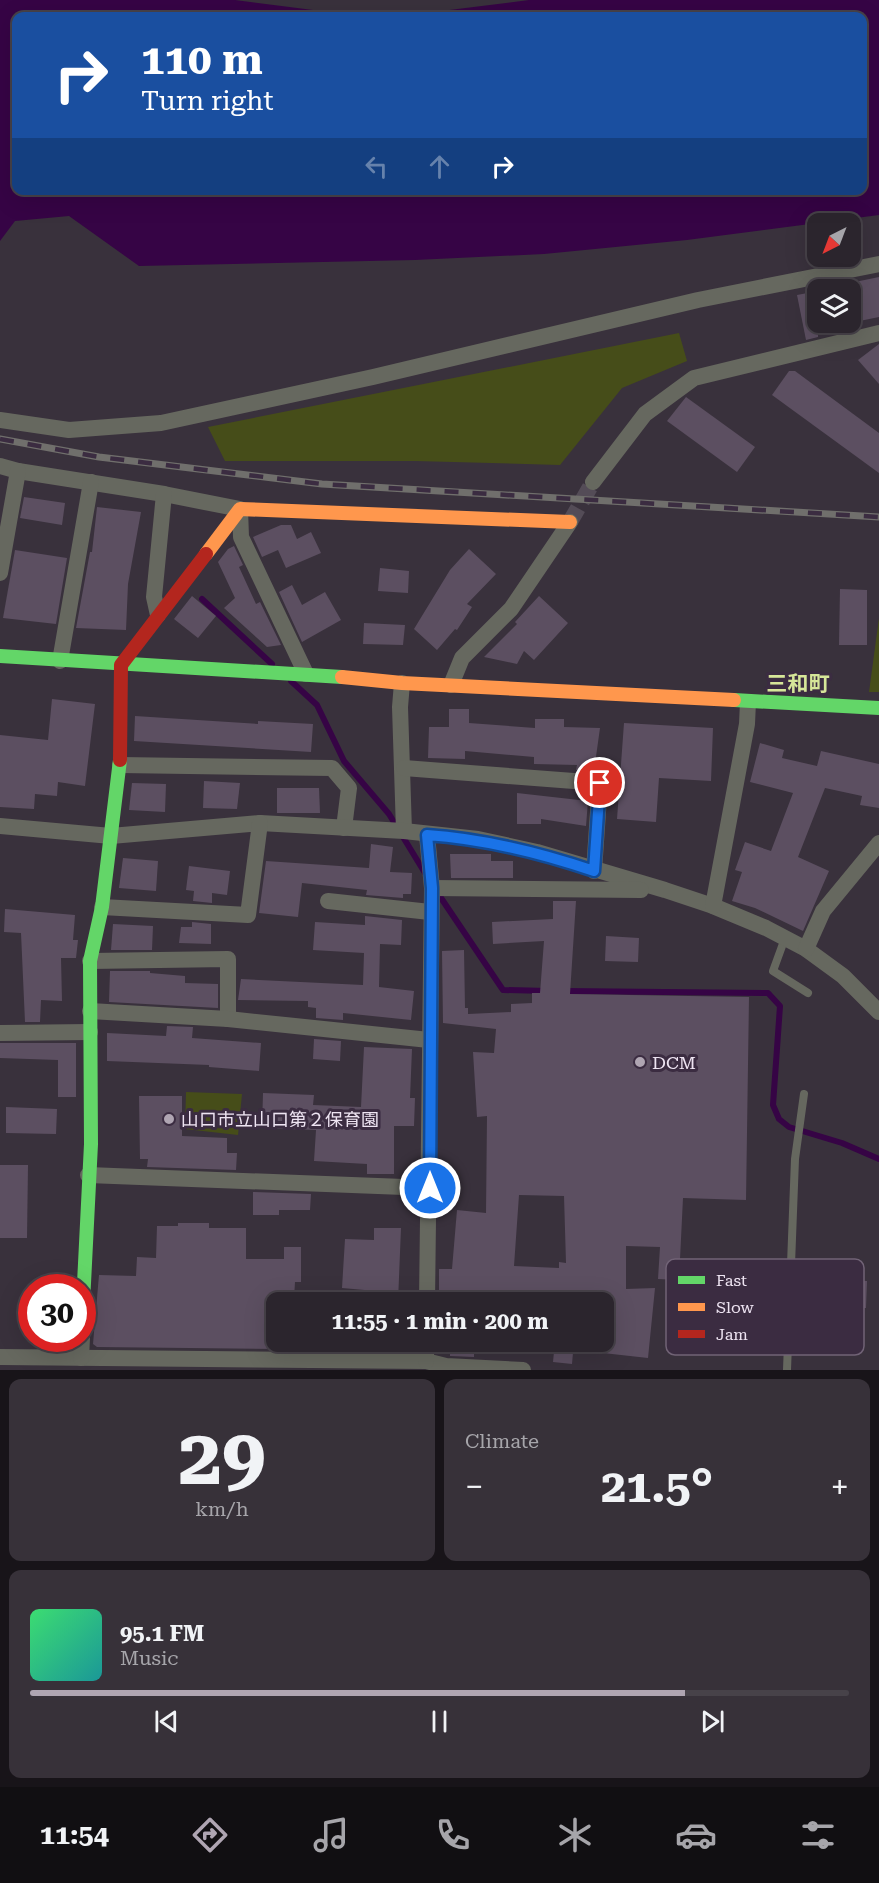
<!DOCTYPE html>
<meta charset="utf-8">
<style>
:root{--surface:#2b252d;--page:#373139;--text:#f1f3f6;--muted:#a6a5aa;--line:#474249;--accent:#afa5b2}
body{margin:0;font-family:"Roboto Serif","Noto Sans JP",serif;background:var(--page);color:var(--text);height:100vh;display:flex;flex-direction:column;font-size:22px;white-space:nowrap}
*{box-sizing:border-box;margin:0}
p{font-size:20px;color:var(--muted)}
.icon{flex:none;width:33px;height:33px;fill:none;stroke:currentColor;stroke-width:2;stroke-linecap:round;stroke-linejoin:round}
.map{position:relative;height:1370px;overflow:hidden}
.side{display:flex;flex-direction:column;gap:9px;padding:9px;background:#181419;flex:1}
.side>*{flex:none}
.hud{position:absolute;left:12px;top:12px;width:855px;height:183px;border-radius:12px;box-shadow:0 6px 24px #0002,0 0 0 2px var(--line);background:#1a4fa0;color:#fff;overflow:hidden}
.needle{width:39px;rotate:222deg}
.buttons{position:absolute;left:807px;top:213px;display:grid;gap:12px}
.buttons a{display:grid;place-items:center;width:54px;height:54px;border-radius:12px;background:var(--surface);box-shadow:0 6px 24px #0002,0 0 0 2px var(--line);font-size:30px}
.speed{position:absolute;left:18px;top:1274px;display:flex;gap:12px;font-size:30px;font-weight:700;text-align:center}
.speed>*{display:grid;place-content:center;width:78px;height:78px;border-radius:50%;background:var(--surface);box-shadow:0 6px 24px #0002,0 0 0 2px var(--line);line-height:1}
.speed .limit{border:9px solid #d22;background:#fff;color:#111}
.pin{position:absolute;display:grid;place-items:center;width:51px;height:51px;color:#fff;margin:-26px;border:3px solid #fff;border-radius:50%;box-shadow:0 2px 6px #0007}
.me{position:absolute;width:66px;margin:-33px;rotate:0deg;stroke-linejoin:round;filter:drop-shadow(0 0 4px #0008)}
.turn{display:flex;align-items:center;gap:21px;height:126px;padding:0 30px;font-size:27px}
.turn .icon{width:78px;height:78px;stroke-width:2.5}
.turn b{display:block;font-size:42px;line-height:51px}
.lanes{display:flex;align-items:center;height:57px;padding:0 30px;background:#0003;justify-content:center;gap:30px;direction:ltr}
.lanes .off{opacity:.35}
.big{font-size:45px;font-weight:700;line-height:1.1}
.side .widget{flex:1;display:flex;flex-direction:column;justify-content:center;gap:9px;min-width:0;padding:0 21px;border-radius:12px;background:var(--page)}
.side .dial{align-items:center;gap:0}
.dial b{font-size:78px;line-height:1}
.song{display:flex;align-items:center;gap:18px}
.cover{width:72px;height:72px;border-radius:9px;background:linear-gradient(135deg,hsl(140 70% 55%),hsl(180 70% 35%))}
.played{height:6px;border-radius:3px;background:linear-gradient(90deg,var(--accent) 80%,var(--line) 80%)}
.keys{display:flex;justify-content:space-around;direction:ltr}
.heat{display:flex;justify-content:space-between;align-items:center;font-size:33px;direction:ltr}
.side .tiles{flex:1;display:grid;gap:9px;grid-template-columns:1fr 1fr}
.widget:last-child{grid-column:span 2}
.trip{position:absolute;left:266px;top:1292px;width:348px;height:60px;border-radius:12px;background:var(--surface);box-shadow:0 6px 24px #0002,0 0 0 2px var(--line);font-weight:700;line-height:60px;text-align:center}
.tabs{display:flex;height:96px;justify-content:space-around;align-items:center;background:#110f12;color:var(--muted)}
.tabs .icon{width:42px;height:42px}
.tabs .on{color:var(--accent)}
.tabs b{font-size:27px;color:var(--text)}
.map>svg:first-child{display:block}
</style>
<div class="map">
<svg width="879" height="1370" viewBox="0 0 879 1370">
<rect width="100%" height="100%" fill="#39313c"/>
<!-- green -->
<g fill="#464d19">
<path d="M679 333 687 361 622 388 560 465 415 461H225L208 427Z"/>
<path d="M879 618V692H869Z"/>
<path d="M186 1092 242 1094 238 1135 185 1129Z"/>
</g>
<!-- water -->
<path fill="#360445" d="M0 0H235L360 16H16V190H862V16H401L529 0H879V215L687 240 544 254 415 260 139 266 69 216 15 221 0 241Z"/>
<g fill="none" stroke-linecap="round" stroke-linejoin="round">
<!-- stream -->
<g stroke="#360445" stroke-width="6">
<path d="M202 599 272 664"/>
<path d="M291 681 317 705 344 761 389 814 425 873"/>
<path d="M437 892 503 990 548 991"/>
<path d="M564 991 768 993 780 1006 773 1105 779 1119 789 1127 842 1143 879 1159"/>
</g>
</g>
<!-- building -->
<g fill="#5c4f61" fill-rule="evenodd">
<path d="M879 277V317L850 323V283Z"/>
<path d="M818 291V337L806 340 797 295Z"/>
<path d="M879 344V384L858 360Z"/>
<path d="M789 371H795L879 433V473L772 395Z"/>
<path d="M686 397 755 447 737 472 667 421Z"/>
<path d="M24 497 65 503 62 525 20 518Z"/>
<path d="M97 507 141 512 128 584 126 630 76 628 90 552H92Z"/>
<path d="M281 525H291L297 539 311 532 321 553 286 568 278 550 262 557 253 537Z"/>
<path d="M234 546 243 565 239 567 256 604 260 602 281 645 267 647 224 608 235 598 218 562 228 549Z"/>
<path d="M469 549 496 574 467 604 472 607 457 630 455 629 437 650 414 629 450 570Z"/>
<path d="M15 550 67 558 56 624 3 618Z"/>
<path d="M380 568 409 571 408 593 378 591Z"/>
<path d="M292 585 302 605 325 592 341 620 302 642 279 592Z"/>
<path d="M840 589 867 590V645H839Z"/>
<path d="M192 596 216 616 198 638 174 619Z"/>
<path d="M539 596 568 623 534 660 524 651 517 664 484 657 517 624 515 622Z"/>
<path d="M364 623 405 625 403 645 363 644Z"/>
<path d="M52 699 95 704 85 786 58 782 57 796 35 794 34 809 0 807V735L48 740Z"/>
<path d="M449 709H469V723L535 728V719H564V727L600 728 594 771 576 770 577 765 534 764V757L465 751V759L428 758 429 727H449Z"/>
<path d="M135 716 258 724V721L313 724 311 752 134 741Z"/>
<path d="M624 723 713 728 711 781 659 778 656 822 617 819Z"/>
<path d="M760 743 784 750 782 758 817 766 821 751 879 764V808L860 805 862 796 825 788 798 857 829 871 803 931 755 908 732 901 742 872 735 870 745 842 771 851 793 793 750 782Z"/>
<path d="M204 781 240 783 237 809 203 808Z"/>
<path d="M132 783 166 784 165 812 129 810Z"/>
<path d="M277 788H319L320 813H277Z"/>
<path d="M517 793 588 801 586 826 541 819V824H517Z"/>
<path d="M371 844 393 847 390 872 412 873 411 894H403V898L366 895 367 890 302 883 298 917 259 913 266 861 369 868Z"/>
<path d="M450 854H491V861H513V878H451Z"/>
<path d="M123 858 158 861 156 891 119 888Z"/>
<path d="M189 866 230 871 227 895 212 893V903L193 901 194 891 186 890Z"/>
<path d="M553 901H576L570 994 749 997 746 1200 683 1198 679 1280 658 1279 660 1247 626 1246V1289L655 1288 648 1358 603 1353V1302H439V1269H452L457 1210 486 1213 487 1116 477 1117 473 1052 494 1053 496 1029 443 1023 442 951 464 950 465 1008H468V1014L511 1012V1004L532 1003V993H540L544 941 493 944 492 922 553 919ZM519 1195 564 1196 566 1263 559 1262V1268L514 1266Z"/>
<path d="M5 909 75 915 73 940H78L76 958H61L62 1001 41 1000 40 1022H25L21 933 4 932Z"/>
<path d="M365 916 402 920 401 945 380 944 379 987 414 991 411 1020 343 1013V1020L316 1018V1008L308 1007V1001L238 1000 241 979 363 985 364 953 313 950 315 922 365 925Z"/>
<path d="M192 922 211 924V944L179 943 181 927H192Z"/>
<path d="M113 924 153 926 152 950H111Z"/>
<path d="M606 936 639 938 638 962 605 961Z"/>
<path d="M110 971H150V973L185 976V983L218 984V1008L109 1002Z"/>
<path d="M167 1026 193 1027 192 1038 261 1043 259 1071 209 1067V1065L107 1061V1033L166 1036Z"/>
<path d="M314 1039 341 1041 340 1061 313 1059Z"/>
<path d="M0 1043H76V1097H58V1060L0 1058Z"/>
<path d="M364 1047 412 1049 410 1098H415L414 1126H394V1174H367V1164L314 1161 316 1130 262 1128 263 1093 314 1095 313 1105 361 1107Z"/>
<path d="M139 1096H182V1136L227 1138V1153H237L236 1170 147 1167 148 1159H140Z"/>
<path d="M6 1107 57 1109 56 1134 6 1133Z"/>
<path d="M0 1165H28L27 1238H0Z"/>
<path d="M253 1192 311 1194 310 1210H279V1215H253Z"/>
<path d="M178 1223H209V1228H246V1259H284V1247H301V1282H295L294 1299H280V1302H276V1349L97 1347 93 1344 99 1275 136 1276 137 1257 156 1258 157 1226H178Z"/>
<path d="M374 1228H401L398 1302H375L376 1291 342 1288 345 1239 374 1240Z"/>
<path d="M818 1278 867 1281 866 1308H850L849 1333 816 1332Z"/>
<path d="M450 1341H474V1357L450 1356Z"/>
<path d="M555 1341H574L572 1364 553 1362Z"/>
</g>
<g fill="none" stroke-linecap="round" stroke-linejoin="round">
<!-- street-tunnel -->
<path stroke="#544c57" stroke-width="16" stroke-dasharray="16 8" stroke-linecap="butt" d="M570 522 593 482"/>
<!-- lane -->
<g stroke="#66685f" stroke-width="8">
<path d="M785 938 773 971 808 993"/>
<path d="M787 1370 795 1159 804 1094"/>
</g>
<!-- street -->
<g stroke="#66685f" stroke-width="16">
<path d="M0 420 69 430 161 423 373 377 698 300 879 264"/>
<path d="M0 466 18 471 164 494 240 509 241 537 306 674"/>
<path d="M593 482 645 414 694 378 879 333"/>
<path d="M0 573 18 471"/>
<path d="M158 615 154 597 164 494"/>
<path d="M60 661 91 482"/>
<path d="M402 683 400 707 404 831"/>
<path d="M451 685 462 658 511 609 570 522"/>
<path d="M120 765 332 768 349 788 344 828"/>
<path d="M404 768 600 783 594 871"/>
<path d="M0 826 111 836 260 823 404 831 478 839 537 852 665 890 713 906 766 928 806 949 843 976 879 1012"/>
<path d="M427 835 432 888 427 1302"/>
<path d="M432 888 641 890"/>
<path d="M328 901 430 912"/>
<path d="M713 906 747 724 748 702"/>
<path d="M102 907 248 915 260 823"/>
<path d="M806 949 823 911 879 843"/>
<path d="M90 961 228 959V1019"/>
<path d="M90 1011 228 1019 429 1040"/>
<path d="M0 1033 90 1032"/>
<path d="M88 1175 430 1188"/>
<path d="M0 1357 426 1361 446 1366 523 1370"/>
<path d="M81 1358 82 1338"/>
<path d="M426 1361V1341"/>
</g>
<!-- fast -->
<g stroke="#63d668" stroke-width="14">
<path d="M0 656 342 677"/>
<path d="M734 700 879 708"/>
<path d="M82 1323 91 1144 90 961 102 907 120 760"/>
</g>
<!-- slow -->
<g stroke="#ff974d" stroke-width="14">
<path d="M206 554 240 509 570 522"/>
<path d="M342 677 402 683 734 700"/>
</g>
<!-- jam -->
<path stroke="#b3261e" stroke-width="14" d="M120 760 121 665 206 554"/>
<!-- rail casing -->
<g stroke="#706f6c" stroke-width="7">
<path id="rail" d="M0 439 99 457 322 484 879 517"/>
</g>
<!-- rail -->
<use href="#rail" stroke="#3b2c41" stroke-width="4.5" stroke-dasharray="14" stroke-linecap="butt"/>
</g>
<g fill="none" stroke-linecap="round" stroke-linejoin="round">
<!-- route casing -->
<g stroke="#114b97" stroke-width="15">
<path id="route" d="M430 1188 432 888 427 835C485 839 538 852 594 871L600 783"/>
</g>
<!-- route -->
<use href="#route" stroke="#1a73e8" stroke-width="10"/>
</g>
<!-- markers -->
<g fill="#afa5b2" stroke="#3b2c41" stroke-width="2">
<circle cx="640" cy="1062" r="6"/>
<circle cx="169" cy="1119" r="6"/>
</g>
<g text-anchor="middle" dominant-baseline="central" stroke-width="6" stroke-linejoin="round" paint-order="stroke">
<!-- poi labels -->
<g font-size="18" fill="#eee4f2" stroke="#3b2c41" text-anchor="start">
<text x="652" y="1062">DCM</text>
<text x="181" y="1119">山口市立山口第２保育園</text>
</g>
<!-- quarter labels -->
<g font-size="21" font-weight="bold" fill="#d6e699" stroke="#3b2c41">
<text x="798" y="684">三和町</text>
</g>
</g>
<!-- legend -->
<rect x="666" y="1259" width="198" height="96" rx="9" fill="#3b2c41" stroke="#716376" stroke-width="1.5"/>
<rect x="678" y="1276" width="27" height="8" fill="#63d668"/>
<rect x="678" y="1303" width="27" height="8" fill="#ff974d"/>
<rect x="678" y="1330" width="27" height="8" fill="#b3261e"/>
<g font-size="16" fill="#eee4f2">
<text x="716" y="1286">Fast</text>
<text x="716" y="1313">Slow</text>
<text x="716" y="1340">Jam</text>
</g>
</svg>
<div class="buttons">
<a><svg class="needle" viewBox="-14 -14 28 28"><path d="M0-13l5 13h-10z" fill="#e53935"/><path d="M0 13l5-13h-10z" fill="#a6a5aa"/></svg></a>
<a><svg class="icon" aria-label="layers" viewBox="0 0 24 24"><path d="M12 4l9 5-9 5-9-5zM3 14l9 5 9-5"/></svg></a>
</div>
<div class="speed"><div class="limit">30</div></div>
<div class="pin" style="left:600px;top:783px;background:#d93025"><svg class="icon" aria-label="arrive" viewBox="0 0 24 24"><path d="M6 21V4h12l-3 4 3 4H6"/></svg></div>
<svg class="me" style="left:430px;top:1188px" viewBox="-20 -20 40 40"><circle r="17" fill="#1a73e8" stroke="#fff" stroke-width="3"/><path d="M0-11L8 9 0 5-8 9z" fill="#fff"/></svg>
<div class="trip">11:55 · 1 min · 200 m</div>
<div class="hud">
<div class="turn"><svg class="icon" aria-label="right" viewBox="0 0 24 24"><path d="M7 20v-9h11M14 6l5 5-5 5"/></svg><div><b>110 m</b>Turn right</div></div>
<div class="lanes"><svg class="icon off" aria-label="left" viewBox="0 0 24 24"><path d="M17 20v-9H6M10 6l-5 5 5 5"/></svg><svg class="icon off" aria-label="ahead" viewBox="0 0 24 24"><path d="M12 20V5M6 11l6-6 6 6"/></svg><svg class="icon" aria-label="right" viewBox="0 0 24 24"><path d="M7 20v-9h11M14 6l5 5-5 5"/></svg></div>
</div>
</div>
<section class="side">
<div class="tiles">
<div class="widget dial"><b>29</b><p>km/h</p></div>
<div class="widget"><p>Climate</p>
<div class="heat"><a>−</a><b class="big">21.5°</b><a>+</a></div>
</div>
<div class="widget">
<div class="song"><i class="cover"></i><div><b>95.1 FM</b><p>Music</p></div></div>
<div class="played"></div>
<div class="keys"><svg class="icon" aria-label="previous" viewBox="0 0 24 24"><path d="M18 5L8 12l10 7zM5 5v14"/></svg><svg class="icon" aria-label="pause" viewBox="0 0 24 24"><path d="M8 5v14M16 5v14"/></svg><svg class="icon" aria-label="next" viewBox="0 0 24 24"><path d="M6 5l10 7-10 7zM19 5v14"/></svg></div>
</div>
</div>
</section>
<nav class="tabs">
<b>11:54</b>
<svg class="icon on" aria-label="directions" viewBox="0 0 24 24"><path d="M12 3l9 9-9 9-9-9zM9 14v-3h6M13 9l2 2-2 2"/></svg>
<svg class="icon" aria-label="music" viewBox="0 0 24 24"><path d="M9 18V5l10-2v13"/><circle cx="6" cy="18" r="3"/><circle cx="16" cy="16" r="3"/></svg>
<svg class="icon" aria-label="phone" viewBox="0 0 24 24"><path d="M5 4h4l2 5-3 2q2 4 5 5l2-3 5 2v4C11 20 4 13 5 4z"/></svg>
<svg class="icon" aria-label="climate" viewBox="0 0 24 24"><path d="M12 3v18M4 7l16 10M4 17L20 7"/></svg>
<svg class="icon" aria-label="car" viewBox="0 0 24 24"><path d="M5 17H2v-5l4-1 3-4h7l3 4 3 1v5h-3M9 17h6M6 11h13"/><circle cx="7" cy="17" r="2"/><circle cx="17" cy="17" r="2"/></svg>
<svg class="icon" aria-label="filters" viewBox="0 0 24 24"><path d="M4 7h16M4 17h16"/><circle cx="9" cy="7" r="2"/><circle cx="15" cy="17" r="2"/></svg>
</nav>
